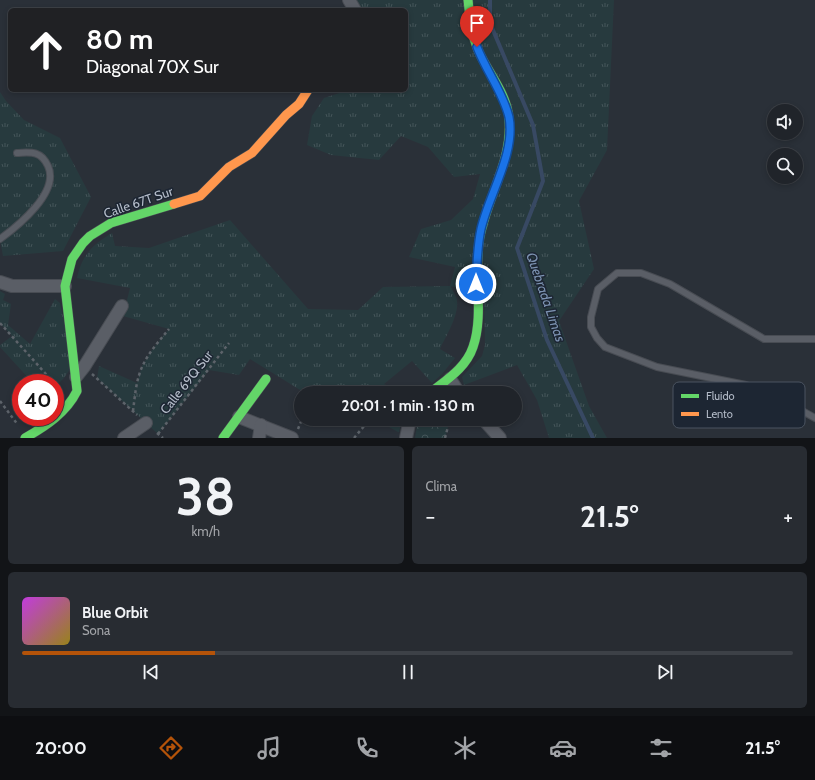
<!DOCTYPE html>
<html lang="es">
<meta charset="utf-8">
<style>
:root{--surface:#20242a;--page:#282c32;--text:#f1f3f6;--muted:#a2a4a8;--line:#3d4147;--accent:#b45309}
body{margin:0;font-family:Cabin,sans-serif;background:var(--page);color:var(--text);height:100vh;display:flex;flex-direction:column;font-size:15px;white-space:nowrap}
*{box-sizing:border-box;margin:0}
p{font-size:13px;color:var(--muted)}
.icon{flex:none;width:22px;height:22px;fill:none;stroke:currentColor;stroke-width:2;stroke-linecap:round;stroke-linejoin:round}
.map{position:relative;height:438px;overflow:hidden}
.details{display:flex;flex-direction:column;gap:8px;padding:8px;background:#121417;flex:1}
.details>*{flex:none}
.top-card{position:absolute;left:8px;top:8px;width:400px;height:84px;border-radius:6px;box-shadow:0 2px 6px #0003,0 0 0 1px var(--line);background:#202124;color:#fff;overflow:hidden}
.fabs{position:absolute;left:767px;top:104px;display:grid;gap:8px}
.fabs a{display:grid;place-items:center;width:36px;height:36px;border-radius:50%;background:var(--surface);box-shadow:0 2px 6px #0003,0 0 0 1px var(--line);font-size:20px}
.speed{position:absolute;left:12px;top:374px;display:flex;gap:8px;font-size:20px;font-weight:700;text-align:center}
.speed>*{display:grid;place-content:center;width:52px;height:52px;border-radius:50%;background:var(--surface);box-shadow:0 2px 6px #0003,0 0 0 1px var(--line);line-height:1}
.speed .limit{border:6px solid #d22;background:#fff;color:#111}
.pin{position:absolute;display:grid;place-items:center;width:34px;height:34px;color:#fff;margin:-41px -17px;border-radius:50% 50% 50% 0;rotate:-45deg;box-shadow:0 0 4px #0007}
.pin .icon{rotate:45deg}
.me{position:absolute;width:44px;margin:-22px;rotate:0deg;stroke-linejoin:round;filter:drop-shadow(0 0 3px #0008)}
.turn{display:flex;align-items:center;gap:14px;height:84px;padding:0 12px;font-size:18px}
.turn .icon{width:52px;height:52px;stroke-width:2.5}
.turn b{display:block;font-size:28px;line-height:34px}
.big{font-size:30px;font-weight:800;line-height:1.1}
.details .card{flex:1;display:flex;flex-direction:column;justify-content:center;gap:6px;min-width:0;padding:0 14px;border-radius:6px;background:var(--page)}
.details .dial{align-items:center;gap:0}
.dial b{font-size:52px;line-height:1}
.song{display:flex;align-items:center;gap:12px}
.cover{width:48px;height:48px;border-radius:6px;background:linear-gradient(135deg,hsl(290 70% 55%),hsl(50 70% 35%))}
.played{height:4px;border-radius:2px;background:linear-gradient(90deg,var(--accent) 25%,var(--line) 25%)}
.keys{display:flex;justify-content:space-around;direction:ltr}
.heat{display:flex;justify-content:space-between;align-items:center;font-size:22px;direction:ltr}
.details .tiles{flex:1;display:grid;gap:8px;grid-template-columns:1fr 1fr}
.card:last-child{grid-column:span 2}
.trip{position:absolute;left:294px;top:386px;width:228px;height:40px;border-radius:20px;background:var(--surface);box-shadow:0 2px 6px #0003,0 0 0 1px var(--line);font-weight:800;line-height:40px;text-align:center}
.menu{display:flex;height:64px;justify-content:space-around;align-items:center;background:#0d0e11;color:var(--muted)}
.menu .icon{width:28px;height:28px}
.menu .selected{color:var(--accent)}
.menu b{font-size:18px;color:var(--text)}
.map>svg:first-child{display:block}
</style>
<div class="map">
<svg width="815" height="438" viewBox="0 0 815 438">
<defs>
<pattern id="grass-tufts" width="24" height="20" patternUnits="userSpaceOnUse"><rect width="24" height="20" fill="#273a3e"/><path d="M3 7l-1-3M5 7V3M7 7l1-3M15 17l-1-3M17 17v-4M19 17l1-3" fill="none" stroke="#445559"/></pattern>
<pattern id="forest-crowns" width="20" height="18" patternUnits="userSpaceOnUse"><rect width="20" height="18" fill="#273a3e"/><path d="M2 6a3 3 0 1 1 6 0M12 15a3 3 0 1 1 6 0" fill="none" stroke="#445559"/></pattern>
</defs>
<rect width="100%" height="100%" fill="#2a3038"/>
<!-- grass -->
<g fill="url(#grass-tufts)">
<path d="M356 0H614L607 150 579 201 594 269 559 321 589 406 607 438H549L537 400 517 365 464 385 462 377 482 356 485 345 484 298 451 286C452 291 457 296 457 301 459 315 446 336 440 349L455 358 442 374 432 383 412 361 384 384 400 393H305L250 359 239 375 209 370 158 434 97 378 99 366 137 383 142 366 152 350 169 329 123 316 130 288 77 278C82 255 92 245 112 233L115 246 149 248 230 220 308 309 358 310 383 287 450 286 455 267 409 257 421 229 451 220 473 199 480 174 454 177 428 147 401 136 379 160 331 155 307 145 312 116 324 98 349 90H406V10H359Z"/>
<path d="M0 92 6 101 24 120 60 138 91 197 63 251 3 256 0 240Z"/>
<path d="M0 291 5 294 3 300 11 304 8 325 30 344 55 299 60 303 73 365 64 378 55 387V383H33L0 347V345L12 336 0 323Z"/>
<path d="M375 419H402L399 432H398Z"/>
</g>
<!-- forest -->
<path fill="url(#forest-crowns)" d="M418 419H450L445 438H415Z"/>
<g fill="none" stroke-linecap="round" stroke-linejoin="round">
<!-- stream -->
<path stroke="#384963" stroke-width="4" d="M490 0V23L533 125 543 181 517 248 547 340 593 438"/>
<!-- lane casing -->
<g stroke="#484c53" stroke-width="8">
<g id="lane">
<path d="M0 239C18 226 60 192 48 166 41 151 32 152 17 153"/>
<path d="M815 339H764L670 284 641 273H617L598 289 591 317V327L597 338 605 347 657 367 746 385 772 394 815 418"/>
</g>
</g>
<!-- street casing -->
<g stroke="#484c53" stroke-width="14">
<g id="street">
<path d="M349 0 355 10"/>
<path d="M0 282 12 286H65"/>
<path d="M76 377 84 367 122 306"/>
<path d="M450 379 459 393"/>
<path d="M239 417 292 438"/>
<path d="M483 419 500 438"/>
<path d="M124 438 146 423"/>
<path d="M259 438 261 425"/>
<path d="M406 438 410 419"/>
</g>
</g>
<!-- fast casing -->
<g stroke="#484c53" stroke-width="10">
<g id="fast">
<path d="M430 393C446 380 466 368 473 347 484 316 474 275 479 242 485 200 513 162 509 119 507 93 488 73 478 50 471 34 470 17 468 0"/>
<path d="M25 438C46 426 66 413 77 391L65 286 72 259 83 243 90 236 111 223 174 204"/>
<path d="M223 438 266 379"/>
</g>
</g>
<!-- slow casing -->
<g stroke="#484c53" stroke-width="10">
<path id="slow" d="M174 204 200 196 229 167 252 153 286 115 299 104 308 90"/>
</g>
<!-- path -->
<g stroke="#5d636a" stroke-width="2.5" stroke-dasharray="3 3" stroke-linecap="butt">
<path d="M0 323 54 383"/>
<path d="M92 374 137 415"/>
<path d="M55 384 61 392"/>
<path d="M0 401 18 425"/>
<path d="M133 411C135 396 136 379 143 365 149 352 160 340 169 329"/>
<path d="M298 429 302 419"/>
<path d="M157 433 163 438"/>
<path d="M158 434 229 343"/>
<path d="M354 438 365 425"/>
<path d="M445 438 450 419"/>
</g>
<!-- lane -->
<use href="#lane" stroke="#5a5e66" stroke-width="6"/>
<!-- street -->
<use href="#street" stroke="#5a5e66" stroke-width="12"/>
<!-- fast -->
<use href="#fast" stroke="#63d668" stroke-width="9"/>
<!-- slow -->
<use href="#slow" stroke="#ff974d" stroke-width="9"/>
</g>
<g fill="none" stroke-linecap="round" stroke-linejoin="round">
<!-- route casing -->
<g stroke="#114b97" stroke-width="10">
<path id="route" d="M476 284C477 266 477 247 481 229 489 194 516 153 509 117 503 92 486 71 477 47"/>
</g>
<!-- route -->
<use href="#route" stroke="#1a73e8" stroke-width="7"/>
</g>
<g text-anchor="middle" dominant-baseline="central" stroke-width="3" stroke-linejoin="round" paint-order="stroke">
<!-- street labels -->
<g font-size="13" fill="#b4bcc9" stroke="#1d2633">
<text transform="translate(138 202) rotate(-19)">Calle 67T Sur</text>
<text transform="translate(186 382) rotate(-52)">Calle 69Q Sur</text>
</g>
<!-- water labels -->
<g font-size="14" font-style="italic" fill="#7c92b1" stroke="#1d2633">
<text transform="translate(546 297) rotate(71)">Quebrada Limas</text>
</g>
</g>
<!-- legend -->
<rect x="673" y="382" width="132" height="46" rx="6" fill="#1d2633" stroke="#4a5360" stroke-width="1"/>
<rect x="681" y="394" width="18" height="4" fill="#63d668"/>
<rect x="681" y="412" width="18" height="4" fill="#ff974d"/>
<g font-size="11" fill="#b4bcc9">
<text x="706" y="400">Fluido</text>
<text x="706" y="418">Lento</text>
</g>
</svg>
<div class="fabs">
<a><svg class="icon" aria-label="sound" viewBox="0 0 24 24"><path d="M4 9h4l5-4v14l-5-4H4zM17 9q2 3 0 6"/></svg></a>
<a><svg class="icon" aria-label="search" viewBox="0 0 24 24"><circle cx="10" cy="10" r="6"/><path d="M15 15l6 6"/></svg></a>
</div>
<div class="speed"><div class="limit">40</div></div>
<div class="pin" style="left:477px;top:47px;background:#d93025"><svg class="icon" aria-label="arrive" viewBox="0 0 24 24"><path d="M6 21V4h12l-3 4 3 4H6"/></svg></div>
<svg class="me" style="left:476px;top:284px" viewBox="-20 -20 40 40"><circle r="17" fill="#1a73e8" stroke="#fff" stroke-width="3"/><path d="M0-11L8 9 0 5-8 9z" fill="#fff"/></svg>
<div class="trip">20:01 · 1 min · 130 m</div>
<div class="top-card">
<div class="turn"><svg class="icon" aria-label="ahead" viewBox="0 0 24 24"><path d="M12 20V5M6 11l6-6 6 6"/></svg><div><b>80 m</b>Diagonal 70X Sur</div></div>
</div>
</div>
<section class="details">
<div class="tiles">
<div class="card dial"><b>38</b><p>km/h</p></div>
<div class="card"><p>Clima</p>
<div class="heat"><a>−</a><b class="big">21.5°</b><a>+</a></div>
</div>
<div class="card">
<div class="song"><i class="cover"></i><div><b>Blue Orbit</b><p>Sona</p></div></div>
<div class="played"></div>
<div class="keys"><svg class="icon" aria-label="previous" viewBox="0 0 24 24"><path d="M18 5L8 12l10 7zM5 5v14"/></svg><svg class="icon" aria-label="pause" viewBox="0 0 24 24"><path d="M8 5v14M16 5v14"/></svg><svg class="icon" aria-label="next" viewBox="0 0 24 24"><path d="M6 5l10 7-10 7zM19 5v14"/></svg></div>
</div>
</div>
</section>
<nav class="menu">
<b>20:00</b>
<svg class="icon selected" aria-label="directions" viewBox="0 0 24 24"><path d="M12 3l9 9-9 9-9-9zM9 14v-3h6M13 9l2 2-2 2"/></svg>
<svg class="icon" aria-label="music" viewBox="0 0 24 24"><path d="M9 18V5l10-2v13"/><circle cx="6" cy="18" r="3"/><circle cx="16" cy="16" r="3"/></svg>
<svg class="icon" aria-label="phone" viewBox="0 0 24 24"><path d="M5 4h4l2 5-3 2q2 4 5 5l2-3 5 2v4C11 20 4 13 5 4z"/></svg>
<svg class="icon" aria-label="climate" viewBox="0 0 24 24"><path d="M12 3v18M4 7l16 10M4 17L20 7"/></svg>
<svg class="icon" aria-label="car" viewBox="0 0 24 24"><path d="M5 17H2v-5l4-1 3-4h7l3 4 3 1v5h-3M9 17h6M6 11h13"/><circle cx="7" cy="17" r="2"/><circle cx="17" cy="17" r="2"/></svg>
<svg class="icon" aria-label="filters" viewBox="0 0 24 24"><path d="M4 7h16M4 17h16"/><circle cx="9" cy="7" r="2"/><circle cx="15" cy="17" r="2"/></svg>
<b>21.5°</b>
</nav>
